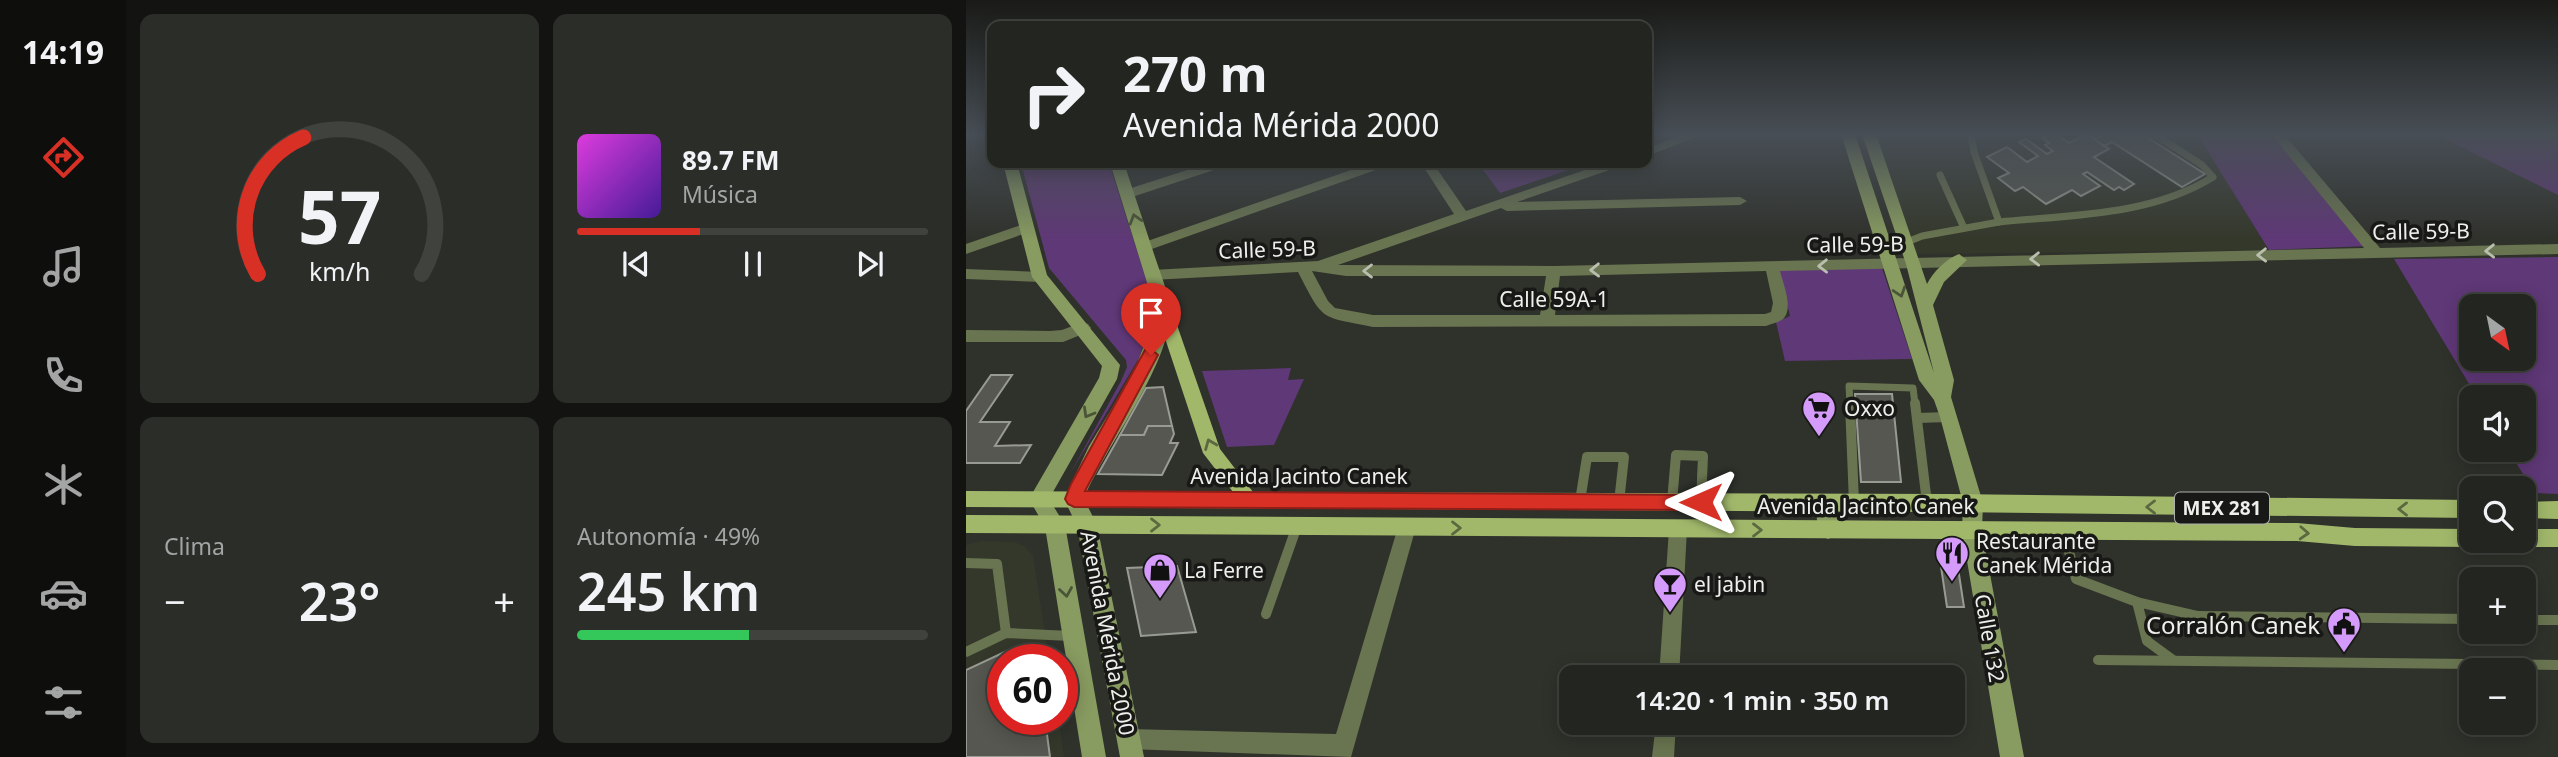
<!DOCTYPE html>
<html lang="es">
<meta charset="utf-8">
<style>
:root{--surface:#232520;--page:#2b2d29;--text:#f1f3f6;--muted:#a3a5a5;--line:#40423e;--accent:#d93025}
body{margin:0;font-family:"Noto Sans",sans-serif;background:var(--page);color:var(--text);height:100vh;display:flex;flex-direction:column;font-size:26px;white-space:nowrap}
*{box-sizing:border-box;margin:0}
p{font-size:23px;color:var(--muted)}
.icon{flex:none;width:38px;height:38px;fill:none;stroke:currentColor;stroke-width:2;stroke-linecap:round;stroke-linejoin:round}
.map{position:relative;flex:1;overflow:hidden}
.side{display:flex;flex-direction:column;gap:14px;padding:14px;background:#131412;width:840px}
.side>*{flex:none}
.banner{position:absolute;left:21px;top:21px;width:665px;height:147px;border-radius:14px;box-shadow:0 4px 18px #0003,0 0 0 2px var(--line);background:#232520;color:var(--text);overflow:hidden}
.needle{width:46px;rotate:147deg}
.buttons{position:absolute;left:1493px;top:294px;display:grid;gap:14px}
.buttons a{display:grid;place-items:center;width:77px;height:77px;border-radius:14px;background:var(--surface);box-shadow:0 4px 18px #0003,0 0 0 2px var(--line);font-size:35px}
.speed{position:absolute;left:21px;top:644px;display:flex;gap:14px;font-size:35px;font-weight:700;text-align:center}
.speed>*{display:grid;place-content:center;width:91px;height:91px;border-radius:50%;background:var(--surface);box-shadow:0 4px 18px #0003,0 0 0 2px var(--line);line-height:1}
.speed .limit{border:10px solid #d22;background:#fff;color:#111}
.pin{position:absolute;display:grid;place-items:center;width:60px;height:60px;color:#fff;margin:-72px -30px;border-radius:50% 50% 50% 0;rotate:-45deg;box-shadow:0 0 7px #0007}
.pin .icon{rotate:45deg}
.me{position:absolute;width:77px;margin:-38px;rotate:270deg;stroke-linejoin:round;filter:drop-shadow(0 0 5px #0008)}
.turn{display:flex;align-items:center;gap:24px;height:147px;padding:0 21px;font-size:32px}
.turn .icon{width:91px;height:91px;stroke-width:2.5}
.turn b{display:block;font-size:49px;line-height:60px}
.big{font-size:52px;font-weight:600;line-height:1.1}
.side .card{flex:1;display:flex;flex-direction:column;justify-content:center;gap:10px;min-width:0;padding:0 24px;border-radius:14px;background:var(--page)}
.side .dial{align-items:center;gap:0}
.dial svg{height:182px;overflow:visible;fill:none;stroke:var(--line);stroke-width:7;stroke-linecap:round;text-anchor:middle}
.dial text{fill:var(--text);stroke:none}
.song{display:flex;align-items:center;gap:21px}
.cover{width:84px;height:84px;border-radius:10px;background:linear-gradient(135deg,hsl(300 70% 55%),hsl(260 70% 35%))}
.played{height:7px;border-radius:4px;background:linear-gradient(90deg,var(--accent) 35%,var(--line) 35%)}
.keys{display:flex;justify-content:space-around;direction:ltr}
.heat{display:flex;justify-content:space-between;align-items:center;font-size:38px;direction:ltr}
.charge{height:10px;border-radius:5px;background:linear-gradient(90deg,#34c759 49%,var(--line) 0)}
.side .tiles{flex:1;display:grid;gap:14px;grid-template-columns:repeat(2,1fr)}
.trip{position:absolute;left:593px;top:665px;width:406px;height:70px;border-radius:14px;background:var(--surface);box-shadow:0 4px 18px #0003,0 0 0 2px var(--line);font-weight:600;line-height:70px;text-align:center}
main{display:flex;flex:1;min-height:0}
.menu{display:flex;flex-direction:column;width:126px;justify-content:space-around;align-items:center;background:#0e0f0d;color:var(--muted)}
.menu .icon{width:49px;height:49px}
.menu .on{color:var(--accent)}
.menu b{font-size:32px;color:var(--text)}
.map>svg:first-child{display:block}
</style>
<main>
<nav class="menu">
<b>14:19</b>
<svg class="icon on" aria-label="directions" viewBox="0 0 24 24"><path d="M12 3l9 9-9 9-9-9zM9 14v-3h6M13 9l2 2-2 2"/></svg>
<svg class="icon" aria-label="music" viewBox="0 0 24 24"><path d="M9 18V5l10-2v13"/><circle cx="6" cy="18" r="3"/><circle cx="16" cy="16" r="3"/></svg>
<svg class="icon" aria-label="phone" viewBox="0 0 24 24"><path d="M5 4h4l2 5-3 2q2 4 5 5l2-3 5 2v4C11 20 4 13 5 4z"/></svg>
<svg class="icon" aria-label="climate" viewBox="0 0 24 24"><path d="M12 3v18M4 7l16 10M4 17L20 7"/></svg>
<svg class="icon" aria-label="car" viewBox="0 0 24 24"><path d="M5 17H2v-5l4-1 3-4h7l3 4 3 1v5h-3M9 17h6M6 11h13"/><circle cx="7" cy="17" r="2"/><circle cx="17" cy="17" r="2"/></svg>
<svg class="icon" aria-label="filters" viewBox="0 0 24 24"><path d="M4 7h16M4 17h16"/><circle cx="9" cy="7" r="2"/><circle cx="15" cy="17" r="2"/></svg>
</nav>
<section class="side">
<div class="tiles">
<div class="card dial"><svg viewBox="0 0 100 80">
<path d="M14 69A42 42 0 1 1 86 69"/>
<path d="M14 69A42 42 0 0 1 34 9" stroke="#d93025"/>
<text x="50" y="56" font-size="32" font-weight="700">57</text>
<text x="50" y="72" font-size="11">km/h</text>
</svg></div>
<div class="card">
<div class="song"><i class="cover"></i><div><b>89.7 FM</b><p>Música</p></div></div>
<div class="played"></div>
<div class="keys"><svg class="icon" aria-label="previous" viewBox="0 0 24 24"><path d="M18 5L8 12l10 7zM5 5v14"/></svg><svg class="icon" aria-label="pause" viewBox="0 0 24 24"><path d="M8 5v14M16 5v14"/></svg><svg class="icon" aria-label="next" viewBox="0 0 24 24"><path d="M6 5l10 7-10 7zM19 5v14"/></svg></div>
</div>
<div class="card"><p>Clima</p>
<div class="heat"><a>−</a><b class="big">23°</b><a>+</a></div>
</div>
<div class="card"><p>Autonomía · 49%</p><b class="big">245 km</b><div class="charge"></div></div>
</div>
</section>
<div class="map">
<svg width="1592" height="757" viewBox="0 0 1592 757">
<rect width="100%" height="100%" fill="#2f312b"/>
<!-- built -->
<g fill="#34382b">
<path d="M905 134H1231L1303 250 951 254Z"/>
<path d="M16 541 49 542 58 546 67 555 83 660H37V719H93L98 757H0V545Z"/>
</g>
<!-- green -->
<g fill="#5f3877" fill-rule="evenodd">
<path d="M1231 134H1311L1404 246 1303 250Z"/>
<path d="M1469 134H1592V195Z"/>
<path d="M55 163H143L188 304V316L173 358 104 474 155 381 161 367 160 360 83 268Z"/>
<path d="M512 163H623L534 193Z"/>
<path d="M1592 257V494L1569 493 1542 450H1558V397H1511L1428 259ZM1558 306V359H1505V306Z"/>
<path d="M916 268 946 359 819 361 810 322 824 316 813 269Z"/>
<path d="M325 368 322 380 338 379 308 445 261 447 236 371Z"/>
</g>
<!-- building -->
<g fill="#555750" stroke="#989b93" stroke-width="2">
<path d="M1084 134H1089L1103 143 1121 134 1143 149 1128 157 1168 184 1158 190 1153 187 1148 190 1121 172 1117 174 1134 186 1115 196 1106 190 1080 204 1057 187 1049 191 1032 178 1043 173 1021 157 1041 147 1061 162 1072 156 1053 142 1060 139 1081 154 1087 151 1079 145 1083 143 1076 138Z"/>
<path d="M1133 134H1176L1239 174 1216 187 1146 142 1138 146 1128 139 1135 136Z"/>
<path d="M25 375H46L14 422H44L29 446 65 445 54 463H0V411Z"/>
<path d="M197 387 206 426H182L178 435H154L180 388Z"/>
<path d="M889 394H926L935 482H895Z"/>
<path d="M182 426H206L208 434 204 443H212L196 475 132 474 154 435H178Z"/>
<path d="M990 555 998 607H981L974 560Z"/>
<path d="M211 566 230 632 175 636 161 568Z"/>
<path d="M45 649H69L71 660H37V719H79L84 757H0V670Z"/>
</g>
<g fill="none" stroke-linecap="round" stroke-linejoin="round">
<!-- lane-far1 -->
<g stroke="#697450" stroke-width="7">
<path d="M974 175 998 228"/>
<path d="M1033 222C1105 215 1184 216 1247 177L1236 165 1188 134"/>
<path d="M941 242 956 236 1033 222 1008 152 1005 134"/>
<path d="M884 404 883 386 947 388 949 404"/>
</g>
<!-- lane -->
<g stroke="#697450" stroke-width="10">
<path d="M884 403 888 503"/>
<path d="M949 403 961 503"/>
<path d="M951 418 983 417"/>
<path d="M614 501 621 457H658L653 502"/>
<path d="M706 502 710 455 737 456 735 502"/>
<path d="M1098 532 1110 579 1171 602 1232 616 1505 619"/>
<path d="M0 563 31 564 40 633"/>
<path d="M1171 602 1181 641 1207 660"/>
<path d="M300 614 331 526"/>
<path d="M1558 620H1592"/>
<path d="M0 652 40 633 105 636"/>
<path d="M1132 660 1592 665"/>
</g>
<!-- street -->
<g fill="#697450" fill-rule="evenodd">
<path d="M720 134H738L681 156V148Z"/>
<path d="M1305 134H1318L1414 248 1592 244V254L814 271C817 283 828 309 817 319 814 322 804 324 800 326L407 327C353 316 358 322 332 272L186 280 179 275 186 270 352 261 488 214 455 163H467L500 211 639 163H657L655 166 551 202 774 197 781 201 774 205 541 211 535 208 372 265 588 266 1398 248ZM346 271 380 276H580L574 315H407L369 308 362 301ZM800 271 807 303 805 312 799 314 589 315 594 276Z"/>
<path d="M243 163H262L260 166 166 197H156L154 194 156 191Z"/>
<path d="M405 163H423L421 166 183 250 178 252 171 247 173 244Z"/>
<path d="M61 223 66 225 68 228 66 231 0 254V244Z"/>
<path d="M0 269 74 272 81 277 74 282 0 279Z"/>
<path d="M117 322 122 324 125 328 122 332 97 342H0V330L84 331 96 330Z"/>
<path d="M441 519 447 521 450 527 385 757 162 749 155 746 152 739 155 732 162 729 370 734 432 527 435 521Z"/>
<path d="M712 521 718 523 721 529 713 677H693L703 529 706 523Z"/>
<path d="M690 723H710L708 757H686Z"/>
</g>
<!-- secondary -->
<g fill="#889b60" fill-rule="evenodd">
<path d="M875 134H889L968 373 940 264 896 134H910L961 284C967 272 980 259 993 254L1001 260 978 282 967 305 988 380 985 397 1017 503 1016 531 1058 757H1034L996 531 997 503 974 417 968 400 953 380Z"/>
<path d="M37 163H51L81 275 154 365 151 379 83 499 99 525 140 757H116L79 527 63 499 133 378 136 366 66 277Z"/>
<path d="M144 163H158C168 193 178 224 188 254 193 269 199 285 203 300 214 355 138 446 118 499L131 525 178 757H154L111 526 98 499 123 446 167 374 185 327 187 302Z"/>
<path d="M861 494 868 497C873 508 874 526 869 536L862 539 855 536C850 526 849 508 854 497Z"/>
</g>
<!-- primary -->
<g fill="#a1b86b" fill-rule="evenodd">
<path d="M195 296 203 302 254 449 287 492 983 494 1505 500V518L983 512 0 507V491L267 492 237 453 187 302Z"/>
<path d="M1592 501V519L1558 518V502Z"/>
<path d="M0 515 1331 523 1389 528 1505 529V541H1514L1505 547 1389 546 1331 541 0 533Z"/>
<path d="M1558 529H1592V547H1558L1551 544 1549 541H1558Z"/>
</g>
</g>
<!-- one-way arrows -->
<defs><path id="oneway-chevron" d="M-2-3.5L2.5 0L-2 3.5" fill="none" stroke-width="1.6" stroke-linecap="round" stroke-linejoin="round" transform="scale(1.75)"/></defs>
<g stroke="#4a5437">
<use href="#oneway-chevron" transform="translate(169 219) rotate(-107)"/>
<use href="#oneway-chevron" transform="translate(934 292) rotate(72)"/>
<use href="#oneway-chevron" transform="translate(122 413) rotate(120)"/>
<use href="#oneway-chevron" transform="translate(100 592) rotate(81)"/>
</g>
<g stroke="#b9beae">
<use href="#oneway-chevron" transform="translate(1524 251) rotate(179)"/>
<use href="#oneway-chevron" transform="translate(1296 255) rotate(179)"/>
<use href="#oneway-chevron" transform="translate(1069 259) rotate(179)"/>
<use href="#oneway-chevron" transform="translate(857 266) rotate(179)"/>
<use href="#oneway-chevron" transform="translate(629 270) rotate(179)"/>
<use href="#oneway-chevron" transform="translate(402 271) rotate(-180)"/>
</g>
<g stroke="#5c6840">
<use href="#oneway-chevron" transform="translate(244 444) rotate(-112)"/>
<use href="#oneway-chevron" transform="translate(1185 507) rotate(-180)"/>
<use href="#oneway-chevron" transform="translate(1437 509) rotate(-180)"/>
<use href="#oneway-chevron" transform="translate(189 525)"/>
<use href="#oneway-chevron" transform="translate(490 528)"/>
<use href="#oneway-chevron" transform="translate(791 530)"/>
<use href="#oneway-chevron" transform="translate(1338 533) rotate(3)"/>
</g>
<!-- sky -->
<linearGradient id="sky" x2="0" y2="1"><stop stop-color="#1a1b18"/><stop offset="0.56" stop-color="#474e55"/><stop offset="1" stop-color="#474e55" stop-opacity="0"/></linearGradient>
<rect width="1592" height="240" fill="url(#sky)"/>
<!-- route -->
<path fill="#d93025" stroke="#8d1f18" stroke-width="2" d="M185 349 192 355 119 491 735 495 741 497 744 502 741 508 735 510 108 507 102 504 99 499 105 484 179 350Z"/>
<!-- icons -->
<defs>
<g id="supermarket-pin" transform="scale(1.75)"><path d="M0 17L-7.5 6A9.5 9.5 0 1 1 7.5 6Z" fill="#d59bfa" stroke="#181916"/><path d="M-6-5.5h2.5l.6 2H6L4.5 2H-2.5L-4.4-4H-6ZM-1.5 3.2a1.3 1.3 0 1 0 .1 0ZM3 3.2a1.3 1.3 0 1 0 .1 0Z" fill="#111"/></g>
<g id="restaurant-pin" transform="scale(1.75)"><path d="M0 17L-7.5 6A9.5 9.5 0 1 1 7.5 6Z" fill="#d59bfa" stroke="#181916"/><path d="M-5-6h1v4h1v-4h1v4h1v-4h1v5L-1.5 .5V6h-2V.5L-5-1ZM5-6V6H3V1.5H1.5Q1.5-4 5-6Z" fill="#111"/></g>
<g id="shop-pin" transform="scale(1.75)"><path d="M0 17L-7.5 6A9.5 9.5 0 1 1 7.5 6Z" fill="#d59bfa" stroke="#181916"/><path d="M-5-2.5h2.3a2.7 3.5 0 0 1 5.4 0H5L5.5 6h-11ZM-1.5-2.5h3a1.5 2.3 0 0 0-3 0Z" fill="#111"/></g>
<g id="bar-pin" transform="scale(1.75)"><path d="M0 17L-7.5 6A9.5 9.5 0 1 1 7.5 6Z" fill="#d59bfa" stroke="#181916"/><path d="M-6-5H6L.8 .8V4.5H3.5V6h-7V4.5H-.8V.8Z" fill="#111"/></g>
<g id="civic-pin" transform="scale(1.75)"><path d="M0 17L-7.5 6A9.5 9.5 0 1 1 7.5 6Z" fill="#d59bfa" stroke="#181916"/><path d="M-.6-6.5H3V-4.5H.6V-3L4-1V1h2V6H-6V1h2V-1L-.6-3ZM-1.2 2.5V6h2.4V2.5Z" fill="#111"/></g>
</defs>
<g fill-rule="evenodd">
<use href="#supermarket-pin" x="853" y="408"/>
<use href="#restaurant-pin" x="986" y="553"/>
<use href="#shop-pin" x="194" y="570"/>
<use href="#bar-pin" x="704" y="584"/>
<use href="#civic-pin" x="1378" y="624"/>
</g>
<g text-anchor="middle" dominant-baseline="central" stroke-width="7" stroke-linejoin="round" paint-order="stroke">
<!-- shield labels -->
<rect fill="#181916" stroke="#aeb0ac" stroke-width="2" x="1209" y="492.5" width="94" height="31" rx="5"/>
<g font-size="19" font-weight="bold" fill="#eef0ec">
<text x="1256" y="508">MEX 281</text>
</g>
<!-- street labels -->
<g font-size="21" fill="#eef0ec" stroke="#181916">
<text transform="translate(1455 231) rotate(-1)">Calle 59-B</text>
<text transform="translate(889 244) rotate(-1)">Calle 59-B</text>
<text transform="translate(301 249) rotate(-2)">Calle 59-B</text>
<text x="588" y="299">Calle 59A-1</text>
<text x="333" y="476">Avenida Jacinto Canek</text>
<text x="900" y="506">Avenida Jacinto Canek</text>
<text transform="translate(142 633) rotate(79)">Avenida Mérida 2000</text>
<text transform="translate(1024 638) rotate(80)">Calle 132</text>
</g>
<!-- poi labels -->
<g font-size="21" fill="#eef0ec" stroke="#181916" text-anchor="start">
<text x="878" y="408">Oxxo</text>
<text x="1010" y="541">Restaurante<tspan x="1010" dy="24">Canek Mérida</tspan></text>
<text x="218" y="570">La Ferre</text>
<text x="728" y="584">el jabin</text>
</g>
<!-- near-poi labels -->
<g font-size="24" fill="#eef0ec" stroke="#181916" text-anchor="end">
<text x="1354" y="624">Corralón Canek</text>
</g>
</g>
</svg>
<div class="buttons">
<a><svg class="needle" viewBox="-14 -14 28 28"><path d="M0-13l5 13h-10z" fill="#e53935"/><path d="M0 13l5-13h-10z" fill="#a3a5a5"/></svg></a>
<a><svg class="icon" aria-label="sound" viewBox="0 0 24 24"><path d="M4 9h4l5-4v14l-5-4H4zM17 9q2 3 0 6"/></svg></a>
<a><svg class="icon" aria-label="search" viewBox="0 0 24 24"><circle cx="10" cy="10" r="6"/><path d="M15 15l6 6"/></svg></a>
<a>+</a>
<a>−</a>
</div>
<div class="speed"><div class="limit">60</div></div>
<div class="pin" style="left:185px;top:355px;background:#d93025"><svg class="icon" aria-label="arrive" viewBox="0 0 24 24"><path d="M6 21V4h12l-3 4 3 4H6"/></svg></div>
<svg class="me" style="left:735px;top:502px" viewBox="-20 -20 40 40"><path d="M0-17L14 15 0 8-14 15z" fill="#d93025" stroke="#fff" stroke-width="4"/></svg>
<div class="trip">14:20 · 1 min · 350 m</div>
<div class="banner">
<div class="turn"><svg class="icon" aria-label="right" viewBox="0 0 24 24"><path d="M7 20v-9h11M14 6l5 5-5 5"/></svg><div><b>270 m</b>Avenida Mérida 2000</div></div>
</div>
</div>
</main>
